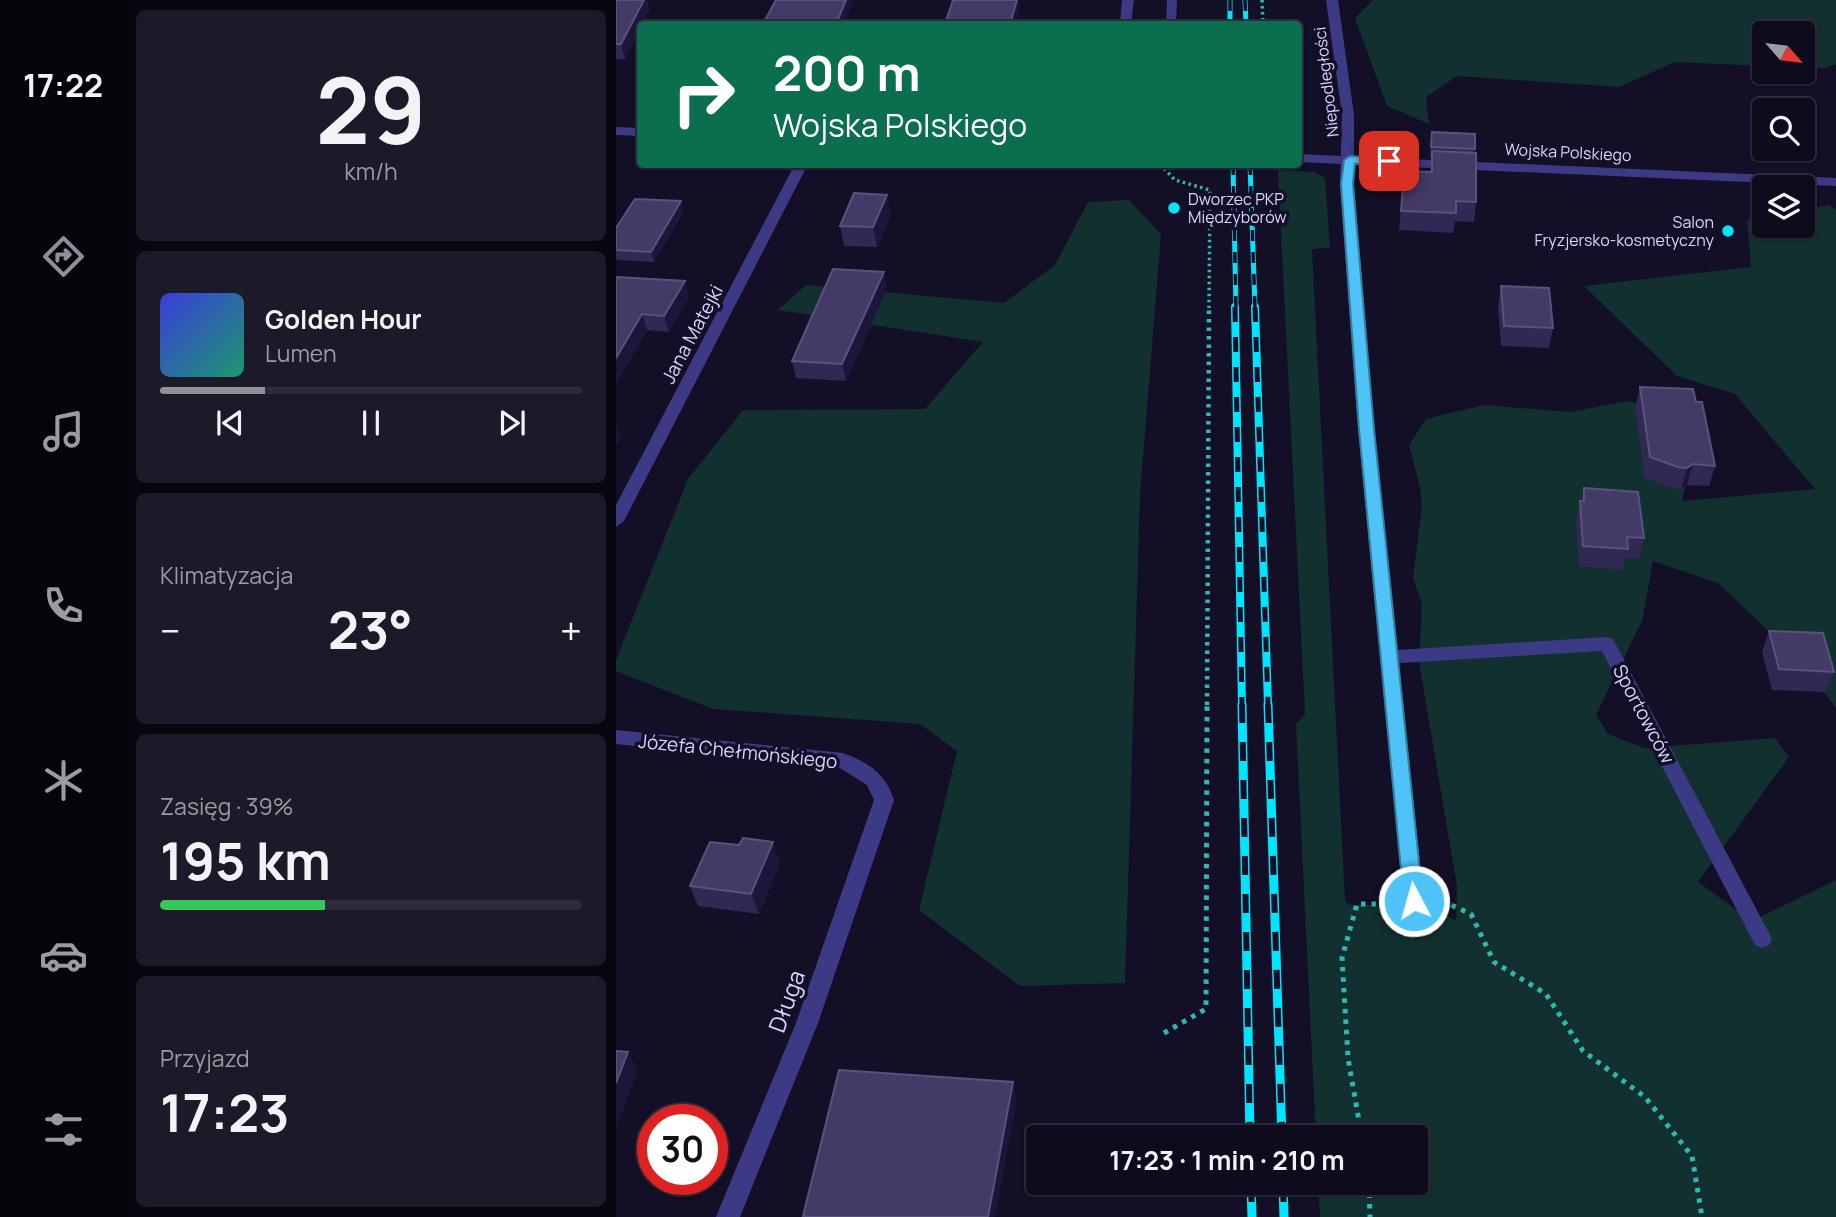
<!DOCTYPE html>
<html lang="pl">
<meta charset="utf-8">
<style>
:root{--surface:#0e0b1c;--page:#1c1929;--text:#f1f3f6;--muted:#9b9ba3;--line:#2e2b3b;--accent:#8c9099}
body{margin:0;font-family:Manrope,sans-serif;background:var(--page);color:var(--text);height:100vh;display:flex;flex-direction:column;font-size:26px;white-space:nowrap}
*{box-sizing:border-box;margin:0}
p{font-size:23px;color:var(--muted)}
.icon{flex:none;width:38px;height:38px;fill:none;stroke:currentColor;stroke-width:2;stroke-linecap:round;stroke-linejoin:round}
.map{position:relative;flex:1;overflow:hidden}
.details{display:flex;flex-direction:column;gap:10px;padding:10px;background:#08060f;width:490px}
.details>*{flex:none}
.guide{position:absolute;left:21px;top:21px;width:665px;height:147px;border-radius:7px;box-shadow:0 2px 5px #0004,0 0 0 2px var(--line);background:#0b6e4f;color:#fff;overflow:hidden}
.needle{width:46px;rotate:118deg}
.buttons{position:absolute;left:1136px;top:21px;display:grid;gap:14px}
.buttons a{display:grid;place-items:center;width:63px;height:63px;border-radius:7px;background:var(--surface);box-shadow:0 2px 5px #0004,0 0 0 2px var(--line);font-size:35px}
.speed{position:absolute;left:21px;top:1104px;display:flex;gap:14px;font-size:35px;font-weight:700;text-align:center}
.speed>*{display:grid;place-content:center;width:91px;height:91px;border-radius:50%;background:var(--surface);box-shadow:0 2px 5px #0004,0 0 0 2px var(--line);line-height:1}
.speed .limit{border:10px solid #d22;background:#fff;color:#111}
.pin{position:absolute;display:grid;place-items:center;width:60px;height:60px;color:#fff;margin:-30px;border-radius:14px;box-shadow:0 4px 10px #0006}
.me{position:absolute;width:77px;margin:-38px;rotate:354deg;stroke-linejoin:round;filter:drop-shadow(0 0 5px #0008)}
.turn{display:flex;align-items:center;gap:24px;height:147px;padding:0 21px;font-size:32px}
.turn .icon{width:91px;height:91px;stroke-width:2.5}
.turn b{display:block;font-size:49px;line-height:60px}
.big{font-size:52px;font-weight:700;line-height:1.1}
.details .tile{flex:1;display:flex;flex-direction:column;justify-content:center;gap:10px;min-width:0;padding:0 24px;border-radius:10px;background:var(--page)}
.details .dial{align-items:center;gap:0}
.dial b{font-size:91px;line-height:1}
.song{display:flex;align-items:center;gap:21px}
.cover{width:84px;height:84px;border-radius:10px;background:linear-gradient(135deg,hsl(240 70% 55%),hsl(160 70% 35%))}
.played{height:7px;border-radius:4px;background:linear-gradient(90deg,var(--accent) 25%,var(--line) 25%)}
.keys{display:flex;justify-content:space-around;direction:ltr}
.heat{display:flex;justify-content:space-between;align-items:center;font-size:38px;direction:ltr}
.charge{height:10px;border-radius:5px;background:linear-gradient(90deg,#34c759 39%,var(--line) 0)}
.trip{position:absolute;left:410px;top:1125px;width:402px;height:70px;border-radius:7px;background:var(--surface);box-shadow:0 2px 5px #0004,0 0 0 2px var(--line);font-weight:700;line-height:70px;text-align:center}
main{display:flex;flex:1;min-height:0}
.dock{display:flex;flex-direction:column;width:126px;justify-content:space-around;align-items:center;background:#06040b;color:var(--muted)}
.dock .icon{width:49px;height:49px}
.dock .selected{color:var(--accent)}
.dock b{font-size:32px;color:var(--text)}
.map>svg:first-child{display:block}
</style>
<main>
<nav class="dock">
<b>17:22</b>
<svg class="icon selected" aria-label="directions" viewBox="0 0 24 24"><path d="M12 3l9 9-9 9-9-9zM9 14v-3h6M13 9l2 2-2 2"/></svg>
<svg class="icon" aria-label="music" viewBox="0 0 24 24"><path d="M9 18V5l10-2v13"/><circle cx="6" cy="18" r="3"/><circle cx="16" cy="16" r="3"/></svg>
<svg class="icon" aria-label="phone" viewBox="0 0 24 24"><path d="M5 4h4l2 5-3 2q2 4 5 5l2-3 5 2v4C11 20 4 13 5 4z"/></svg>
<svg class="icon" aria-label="climate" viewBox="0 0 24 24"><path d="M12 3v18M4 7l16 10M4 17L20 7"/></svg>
<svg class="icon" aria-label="car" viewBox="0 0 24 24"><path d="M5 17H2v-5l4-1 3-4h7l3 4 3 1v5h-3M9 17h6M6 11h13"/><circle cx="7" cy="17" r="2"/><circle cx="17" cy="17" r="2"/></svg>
<svg class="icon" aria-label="filters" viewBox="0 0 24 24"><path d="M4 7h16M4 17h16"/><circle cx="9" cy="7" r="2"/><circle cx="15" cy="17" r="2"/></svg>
</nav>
<section class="details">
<div class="tile dial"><b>29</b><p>km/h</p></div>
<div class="tile">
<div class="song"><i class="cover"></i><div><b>Golden Hour</b><p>Lumen</p></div></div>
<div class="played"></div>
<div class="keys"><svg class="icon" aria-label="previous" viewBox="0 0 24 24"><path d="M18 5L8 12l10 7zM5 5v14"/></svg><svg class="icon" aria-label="pause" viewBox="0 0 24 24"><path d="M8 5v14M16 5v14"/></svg><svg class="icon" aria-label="next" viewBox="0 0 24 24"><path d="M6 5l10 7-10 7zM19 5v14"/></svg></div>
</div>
<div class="tile"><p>Klimatyzacja</p>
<div class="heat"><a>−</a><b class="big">23°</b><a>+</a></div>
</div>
<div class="tile"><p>Zasięg · 39%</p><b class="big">195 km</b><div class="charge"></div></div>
<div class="tile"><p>Przyjazd</p><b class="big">17:23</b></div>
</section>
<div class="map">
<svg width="1220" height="1217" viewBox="0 0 1220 1217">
<rect width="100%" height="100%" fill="#130f26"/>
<!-- green -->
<g fill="#12302f">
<path d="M757 0H1220V64L1209 68H1187L1186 33H1148V66L1059 62 1003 87 841 76 810 97 813 124 771 106 739 18Z"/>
<path d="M662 170 698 172 709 178 714 248 696 249 729 901 734 905H817L840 921 841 886 803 662 806 604 797 578 806 506 804 487 793 445 810 419 868 405 954 412 1013 401 1072 419 1083 432 1066 501 1199 489 1119 394 1061 376 968 286 1135 267 1131 220 1148 217V226H1186L1187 210 1213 205 1220 210V708L1187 664 1102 583 1037 561 1026 621 980 715 992 734 1028 748 1159 738 1173 757 1082 882 1136 921 1220 880V1217H704L702 1183H800V1138L700 1137 680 724 689 714Z"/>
<path d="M513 200 545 234 524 495 509 983 404 986 303 910 341 751 304 724 97 709 0 671V660L72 479 127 410 309 409 367 342 162 310 190 285 388 303 439 265 472 202Z"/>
</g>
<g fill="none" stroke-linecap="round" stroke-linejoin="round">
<!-- path-far2 -->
<g stroke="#2fb8b0" stroke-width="3.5" stroke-dasharray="2.5 3.5" stroke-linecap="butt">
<path d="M646 0 647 24"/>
<path d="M544 164 559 180 594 190 593 308"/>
</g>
<!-- path-far1 -->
<path stroke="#2fb8b0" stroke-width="4.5" stroke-dasharray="3.5 5" stroke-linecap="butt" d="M591 705 593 307"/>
<!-- path -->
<g stroke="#2fb8b0" stroke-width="5" stroke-dasharray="4.5 6" stroke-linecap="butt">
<path d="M826 901 855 914 878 962 930 994 967 1051 1029 1097 1076 1156 1086 1217"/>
<path d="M548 1033 590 1009 591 704"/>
<path d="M746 1138 732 1058 726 958 741 904H769"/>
<path d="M753 1183 754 1217"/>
</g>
<!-- service -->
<path fill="#3d3a85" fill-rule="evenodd" d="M551 0H561L560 24H550Z"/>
<!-- minor -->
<g fill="#3d3a85" fill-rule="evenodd">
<path d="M506 0H518L515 24H504Z"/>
<path d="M710 0H722L738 115V184L758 429 781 650 991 637 997 639 1153 933 1156 939 1153 945 1146 948 1139 945 986 651 783 663 808 901 805 907 798 910 791 907 788 901 742 429 724 184 726 115Z"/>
<path d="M179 164H192L8 521 0 527V505Z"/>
<path d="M0 730 227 753C252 762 270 774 278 800L202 1023 124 1217H100L180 1023 258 800 251 785 224 768 0 744Z"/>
</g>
<!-- tertiary -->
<g fill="#3d3a85" fill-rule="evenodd">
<path d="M0 127 24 128V136L0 135Z"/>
<path d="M682 154 1220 178V186L682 162Z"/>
</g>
<!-- rail-far2 casing -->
<g stroke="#00e5ff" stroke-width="5">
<g id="rail-far2">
<path d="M614 0V24"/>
<path d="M629 0 630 24"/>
<path d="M617 164 620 308"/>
<path d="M634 164 639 308"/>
</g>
</g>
<!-- rail-far1 casing -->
<g stroke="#00e5ff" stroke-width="8">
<g id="rail-far1">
<path d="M619 307 626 705"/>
<path d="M639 307 652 705"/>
</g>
</g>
<!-- rail casing -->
<g stroke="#00e5ff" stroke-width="9">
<g id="rail">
<path d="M626 704 634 1138"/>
<path d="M652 704 666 1138"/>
<path d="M635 1183 636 1217"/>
<path d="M667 1183 668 1217"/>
</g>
</g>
<!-- rail-far2 -->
<use href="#rail-far2" stroke="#130f26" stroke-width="3.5" stroke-dasharray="11" stroke-linecap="butt"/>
<!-- rail-far1 -->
<use href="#rail-far1" stroke="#130f26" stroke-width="5" stroke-dasharray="15" stroke-linecap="butt"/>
<!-- rail -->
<use href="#rail" stroke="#130f26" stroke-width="6" stroke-dasharray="19" stroke-linecap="butt"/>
</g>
<!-- wall -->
<g fill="#312854">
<path d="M0 0H31L34 10 24 24V28L9 59H0Z"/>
<path d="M816 132 859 149 860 202 858 222 839 221 837 233 783 230 788 171 814 172 816 157H814Z"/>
<path d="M68 211 38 262 0 260V228Z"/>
<path d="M275 215 261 247 228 246 224 226Z"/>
<path d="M0 277 73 297 53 332 31 330 0 384Z"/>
<path d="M885 286 937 328 933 348 885 346 882 306Z"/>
<path d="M271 289 230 381 180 378 176 361Z"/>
<path d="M1024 387 1080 402 1099 466 1093 486 1071 485 1065 489 1056 488 1029 478 1019 408Z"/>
<path d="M968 488 1028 538 1023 559 1009 558 1007 570 963 566 960 521Z"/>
<path d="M1153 631 1218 672 1209 692 1156 690 1146 652Z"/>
<path d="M164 862 143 914 82 906 74 886Z"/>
</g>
<!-- shaded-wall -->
<g fill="#1d163a">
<path d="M28 0H31L34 10 26 24H24V28L9 59 5 44Z"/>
<path d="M230 0H238L228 24H220Z"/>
<path d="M401 0H403L404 9 400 24H394Z"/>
<path d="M271 195 275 215 261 247 257 227Z"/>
<path d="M65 201 68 211 38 262 35 252Z"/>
<path d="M268 272 271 289 230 381 226 364Z"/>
<path d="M69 281 73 297 53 332 48 316Z"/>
<path d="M26 314 31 330 0 384V358Z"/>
<path d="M0 423 5 437 0 446Z"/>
<path d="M1077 464 1071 485 1065 489 1071 468Z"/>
<path d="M157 842 164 862 143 914 135 894Z"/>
<path d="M12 1052 22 1070 0 1129V1083Z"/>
<path d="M397 1082 401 1101 379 1217H372Z"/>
</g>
<!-- building -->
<g fill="#433a66" stroke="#5a527e" stroke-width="2">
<path d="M0 0H28L5 44H0Z"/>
<path d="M160 0H230L220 24H130L131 22H148Z"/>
<path d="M337 0H401L394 24H329Z"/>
<path d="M816 132 859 134V149L815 147Z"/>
<path d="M816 151 860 153V202L840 201V213L785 211 788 171 816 172Z"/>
<path d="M238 193 271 195 257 227 224 226Z"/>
<path d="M19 199 65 201 35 252 0 250V228Z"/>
<path d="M217 269 268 272 226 364 176 361Z"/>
<path d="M0 277 69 281 48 316 26 314 0 358Z"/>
<path d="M885 286 933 288 937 328 888 326Z"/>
<path d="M1024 387 1077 389 1080 402H1086L1099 466 1077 464 1071 468 1062 467 1034 457Z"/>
<path d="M968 488 1022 492 1028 538 1011 537 1012 549 967 546 964 501H968Z"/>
<path d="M1153 631 1207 633 1218 672 1163 669Z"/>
<path d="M127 838 157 842 135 894 74 886 94 842 123 845Z"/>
<path d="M0 1051 12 1052 0 1083Z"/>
<path d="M223 1070 397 1082 372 1217H197L187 1216Z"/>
</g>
<!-- route -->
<path fill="#4fc3f7" stroke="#337fa1" stroke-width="2" d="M734 156 773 158 779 161 773 165 739 164 737 184 758 429 807 901 804 906 798 908 791 906 788 901 743 429 725 184 728 160Z"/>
<!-- markers -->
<g fill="#00e5ff" stroke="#130f26" stroke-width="2.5">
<circle cx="558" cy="208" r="7"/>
<circle cx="1112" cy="231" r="7"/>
</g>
<g text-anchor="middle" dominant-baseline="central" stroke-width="7" stroke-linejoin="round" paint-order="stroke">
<!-- far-street labels -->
<g font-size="16" fill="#d9d4ff" stroke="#130f26">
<text transform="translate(710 82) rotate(-97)">Niepodległości</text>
<text transform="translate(952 152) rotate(3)">Wojska Polskiego</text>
</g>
<!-- far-poi labels -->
<g font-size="16" fill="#d9d4ff" stroke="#130f26" text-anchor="start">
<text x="572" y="199">Dworzec PKP<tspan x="572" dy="18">Międzyborów</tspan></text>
<text x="1098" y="222" text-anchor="end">Salon<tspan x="1098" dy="18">Fryzjersko-kosmetyczny</tspan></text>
</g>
<!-- street labels -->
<g font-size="19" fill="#d9d4ff" stroke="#130f26">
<text transform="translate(76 334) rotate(-62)">Jana Matejki</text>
<text transform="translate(1028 714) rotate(62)">Sportowców</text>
<text transform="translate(122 751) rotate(6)">Józefa Chełmońskiego</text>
</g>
<!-- near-street labels -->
<g font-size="23" fill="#d9d4ff" stroke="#130f26">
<text transform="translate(170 1001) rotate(-70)">Długa</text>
</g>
</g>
</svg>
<div class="buttons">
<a><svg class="needle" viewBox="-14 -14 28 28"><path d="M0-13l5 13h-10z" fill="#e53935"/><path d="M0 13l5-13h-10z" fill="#9b9ba3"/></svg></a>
<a><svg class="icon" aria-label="search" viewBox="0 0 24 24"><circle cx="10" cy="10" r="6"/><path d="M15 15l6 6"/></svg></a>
<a><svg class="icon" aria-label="layers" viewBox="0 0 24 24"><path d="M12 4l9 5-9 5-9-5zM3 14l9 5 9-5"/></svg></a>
</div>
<div class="speed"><div class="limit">30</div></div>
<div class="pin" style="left:773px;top:161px;background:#d93025"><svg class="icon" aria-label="arrive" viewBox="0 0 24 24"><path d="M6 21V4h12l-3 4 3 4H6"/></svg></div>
<svg class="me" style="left:798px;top:901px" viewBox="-20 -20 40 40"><circle r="17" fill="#4fc3f7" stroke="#fff" stroke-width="3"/><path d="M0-11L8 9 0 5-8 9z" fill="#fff"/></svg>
<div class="trip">17:23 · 1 min · 210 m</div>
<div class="guide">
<div class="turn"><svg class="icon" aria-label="right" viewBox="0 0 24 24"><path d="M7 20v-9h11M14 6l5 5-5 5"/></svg><div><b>200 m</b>Wojska Polskiego</div></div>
</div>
</div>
</main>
